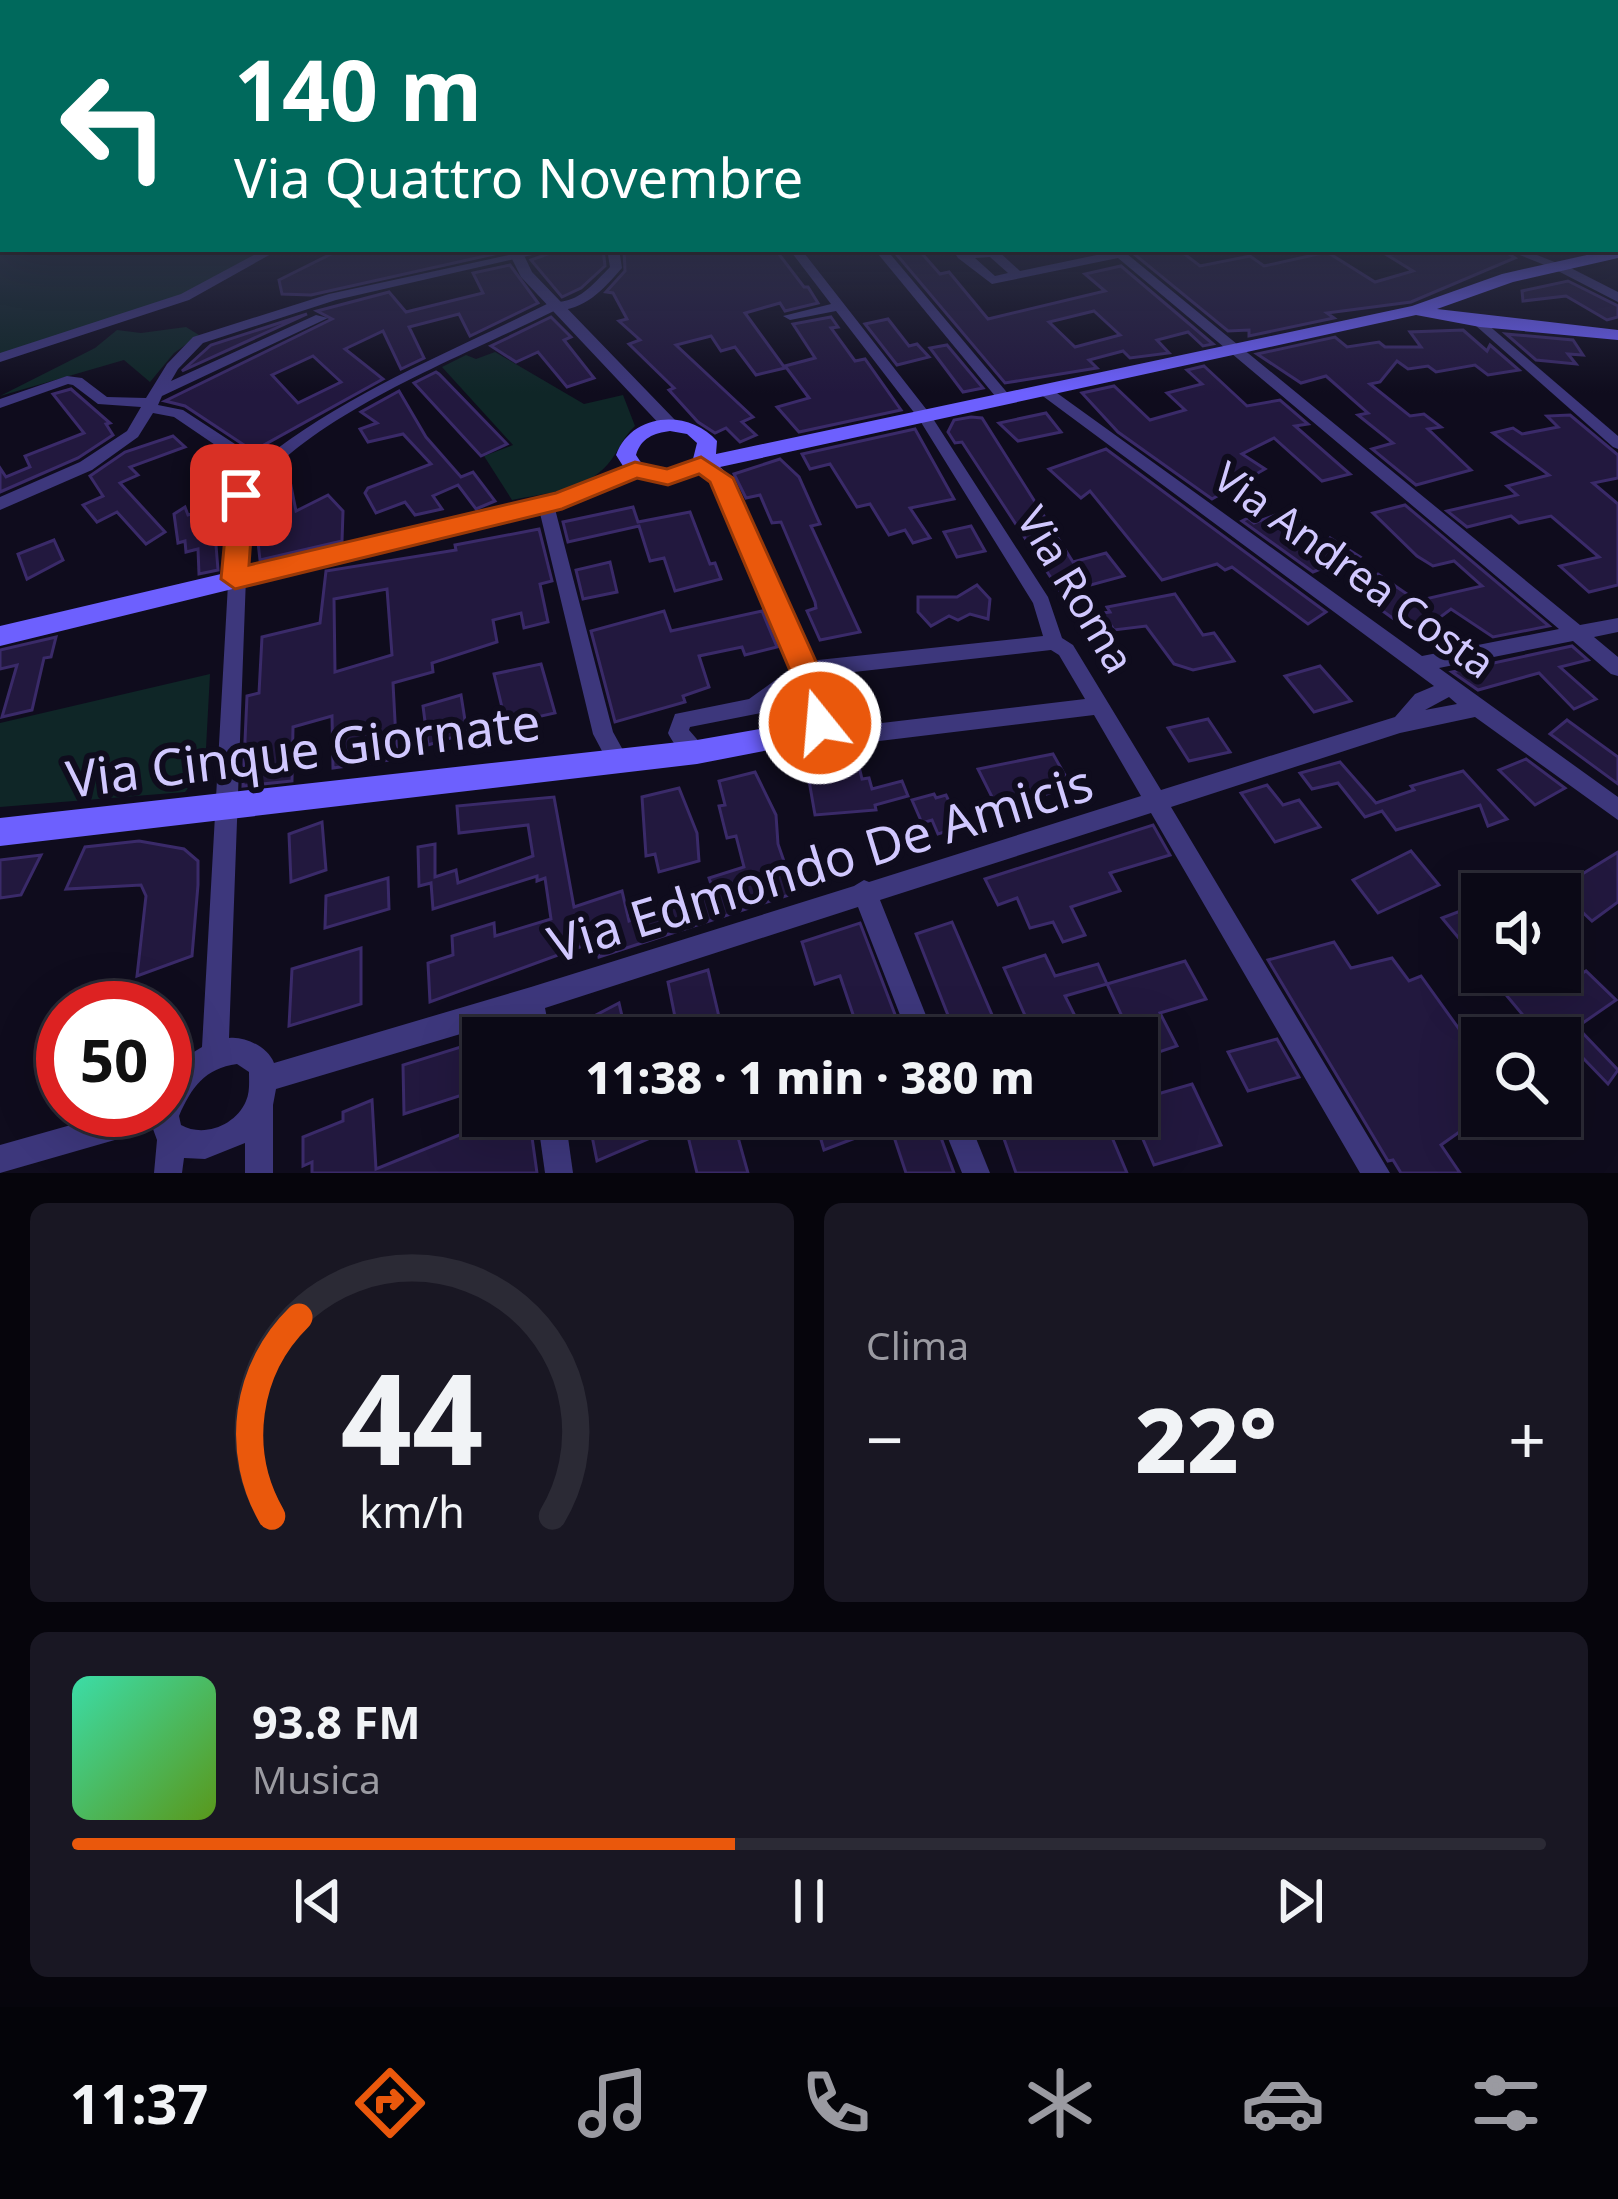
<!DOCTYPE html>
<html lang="it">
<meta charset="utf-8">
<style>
:root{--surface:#0b0916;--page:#191723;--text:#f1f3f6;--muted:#9a9aa1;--line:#2b2a35;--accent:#ea580c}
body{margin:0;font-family:"Noto Sans",sans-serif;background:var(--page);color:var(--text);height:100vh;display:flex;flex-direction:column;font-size:45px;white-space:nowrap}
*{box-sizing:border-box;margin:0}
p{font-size:39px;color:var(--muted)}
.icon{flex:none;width:66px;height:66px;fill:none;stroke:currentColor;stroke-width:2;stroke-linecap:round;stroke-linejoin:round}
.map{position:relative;height:1173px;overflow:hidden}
.sheet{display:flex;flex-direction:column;gap:30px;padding:30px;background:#06050c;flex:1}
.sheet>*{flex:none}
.banner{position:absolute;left:0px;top:0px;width:1620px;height:252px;box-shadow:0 12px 48px #0002,0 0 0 3px var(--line);background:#00695c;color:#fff;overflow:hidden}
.fabs{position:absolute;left:1461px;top:873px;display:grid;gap:24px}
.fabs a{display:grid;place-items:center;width:120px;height:120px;border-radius:0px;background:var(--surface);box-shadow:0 12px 48px #0002,0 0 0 3px var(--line);font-size:60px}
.speed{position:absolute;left:36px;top:981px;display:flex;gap:24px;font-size:60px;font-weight:700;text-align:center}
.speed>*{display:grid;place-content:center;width:156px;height:156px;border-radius:50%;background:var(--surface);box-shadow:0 12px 48px #0002,0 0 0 3px var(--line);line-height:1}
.speed .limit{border:18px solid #d22;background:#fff;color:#111}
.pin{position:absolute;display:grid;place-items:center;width:102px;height:102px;color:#fff;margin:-51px;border-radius:24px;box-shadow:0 6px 18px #0006}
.me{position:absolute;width:132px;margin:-66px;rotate:343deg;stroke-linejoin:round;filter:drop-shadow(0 0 9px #0008)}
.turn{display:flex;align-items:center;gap:42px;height:252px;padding:0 36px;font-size:54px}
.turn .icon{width:156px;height:156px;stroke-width:2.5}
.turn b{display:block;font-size:84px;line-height:102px}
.big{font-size:90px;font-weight:800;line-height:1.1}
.sheet .card{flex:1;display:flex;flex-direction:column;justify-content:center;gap:18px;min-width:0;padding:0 42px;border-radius:18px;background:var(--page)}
.sheet .dial{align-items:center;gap:0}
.dial svg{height:312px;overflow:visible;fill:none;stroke:var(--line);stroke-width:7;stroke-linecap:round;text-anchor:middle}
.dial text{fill:var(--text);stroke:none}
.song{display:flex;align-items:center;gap:36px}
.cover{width:144px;height:144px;border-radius:18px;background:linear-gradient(135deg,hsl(160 70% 55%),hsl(90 70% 35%))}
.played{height:12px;border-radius:6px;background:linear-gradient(90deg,var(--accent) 45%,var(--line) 45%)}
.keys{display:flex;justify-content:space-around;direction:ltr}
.heat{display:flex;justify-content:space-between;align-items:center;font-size:66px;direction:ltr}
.sheet .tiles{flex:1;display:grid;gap:30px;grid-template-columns:1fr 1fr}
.card:last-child{grid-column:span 2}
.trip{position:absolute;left:462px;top:1017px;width:696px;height:120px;border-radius:0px;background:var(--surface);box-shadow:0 12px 48px #0002,0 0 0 3px var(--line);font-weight:800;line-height:120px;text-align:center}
.dock{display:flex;height:192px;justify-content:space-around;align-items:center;background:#040409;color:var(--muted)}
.dock .icon{width:84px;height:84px}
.dock .selected{color:var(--accent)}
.dock b{font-size:54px;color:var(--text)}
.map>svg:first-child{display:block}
</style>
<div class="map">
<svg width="1618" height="1173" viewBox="0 0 1618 1173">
<rect width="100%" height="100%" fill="#0f0c1d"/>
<!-- green -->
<g fill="#0f2627">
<path d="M0 229 3 249H267L184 296 0 356Z"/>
<path d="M186 327 199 335 174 353 150 382 124 360 0 396 95 348 117 330 141 333Z"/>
<path d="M495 352 584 404 623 395 635 426C622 438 619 451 608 464 585 491 545 493 512 500L484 456 513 445 442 367 466 355 476 359Z"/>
<path d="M210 674 205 767 185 792 0 807V723Z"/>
</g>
<!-- building -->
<g fill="#22183e" stroke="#3a2a69" stroke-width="3" fill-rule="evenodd">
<path d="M341 249H503V252L311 295 282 294 279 280Z"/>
<path d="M562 249H603L605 266 581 288 562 297 531 260Z"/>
<path d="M624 249H775L804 287H808L818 303 785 311 780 303 745 313 785 368 756 375 735 347 721 351 711 336 676 345 753 417 742 422 756 435 740 442 726 428 715 433 698 422 669 390 674 388 629 344 640 340 619 321 627 319 613 293 606 292 625 271Z"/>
<path d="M892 249H918L940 274 949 272 988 319 1105 291 1085 274 1121 266 1213 344 1203 346 1188 332 1157 340 1169 353 1130 358 1123 351 1089 360 1097 368 1005 383ZM1094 311 1120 335 1075 347 1049 322Z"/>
<path d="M1128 249H1178L1200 266 1250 256 1264 266 1327 252 1375 282 1413 271 1387 255 1416 249H1501L1515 258 1411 302 1327 313 1334 318 1249 336V330L1228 331Z"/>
<path d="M510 265 538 303 470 336 459 314 409 327 424 358 401 369 383 331 345 349 383 379 253 451 185 406 165 401 332 319 317 311 389 292 406 312 483 293 473 273ZM313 356 341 382 298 403 272 375Z"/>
<path d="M1568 281 1618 306V317L1607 320 1566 296 1523 301 1522 291Z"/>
<path d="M307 314 182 371 211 345Z"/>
<path d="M551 317 571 337 564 340 594 378 567 387 538 352 516 362 491 346Z"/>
<path d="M831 317 838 327 831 328 855 361 865 359 901 410 799 432 777 407 809 398 785 366 815 358 793 324Z"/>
<path d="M888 319 909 346 917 344 929 357 897 365 865 324Z"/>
<path d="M1463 330 1487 351 1490 345 1519 370 1488 375 1475 365 1436 372 1428 366 1408 369 1397 361 1380 382 1370 384 1410 416 1424 414 1441 427 1428 429 1471 470 1416 485 1372 449 1393 443 1358 415 1368 413 1326 376 1301 383 1257 354 1335 337 1347 347 1379 342 1385 347H1421L1410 332Z"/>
<path d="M1506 334 1573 340 1583 355 1568 354 1576 364 1536 360Z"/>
<path d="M947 345 983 388 963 392 930 348Z"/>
<path d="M1204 366 1247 406 1280 400 1308 424 1295 426 1350 474 1322 481 1274 438 1242 454 1265 469 1212 499 1118 432 1082 393 1114 386 1150 420 1185 410 1167 393 1202 384 1187 370Z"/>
<path d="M436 372 439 374 507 444 481 456 414 383Z"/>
<path d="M71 389 110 423 106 424 113 435 78 458 0 492V468L6 477 30 467 25 456 84 433 53 394Z"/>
<path d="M399 391 426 437 461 477 473 472 495 501 476 509 458 485 433 496 442 509 415 515 405 502 376 513 365 493 368 488 431 464 403 434 368 442 360 429 377 423 361 412Z"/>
<path d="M1046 413 1061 432 1018 441 999 423Z"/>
<path d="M1570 415 1618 455V478L1593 483 1618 504V585L1589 592 1560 566 1599 557 1551 516 1519 523 1511 516 1467 527 1447 511 1517 495 1507 486 1549 475 1493 433 1513 428 1522 434 1558 427 1547 416Z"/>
<path d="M971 417 982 418 1073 562 1106 553 1124 576 1061 593 962 442 955 443 948 432 954 420Z"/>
<path d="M915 429 954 499 910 508 930 538 913 543 905 530 889 535 870 504 857 507 830 464 810 469 802 454Z"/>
<path d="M173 436 185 447 130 467 138 475 120 483 165 532 146 544 117 512 97 522 83 505 103 496 90 476 125 452Z"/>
<path d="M1106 449 1326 612 1308 624 1232 567 1225 570 1217 564 1162 580 1090 491 1081 498 1049 469Z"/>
<path d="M780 459 799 477 820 524 811 526 860 632 820 640 807 611 816 608 815 602 781 522 772 523 760 495 746 498 734 474Z"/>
<path d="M291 486 296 511 328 495 343 511 342 541 260 560 253 498Z"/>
<path d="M1405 505 1549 626 1493 637 1451 609 1423 630 1419 626 1412 632 1373 604 1377 602 1357 588 1378 574 1417 601 1482 586 1454 561 1433 566 1417 556 1373 513Z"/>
<path d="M185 507 188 515 213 508 218 570 199 574 198 549 186 552 185 541 178 543 174 514Z"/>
<path d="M633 507 638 522 690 512 710 564 715 563 721 579 675 591 664 558 650 561 639 526 568 542 563 522Z"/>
<path d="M1286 511 1326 542 1330 538 1360 557 1346 568 1338 562 1313 572 1242 521 1248 518 1254 523Z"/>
<path d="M971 526 985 551 957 557 944 532Z"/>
<path d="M539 529 552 581 540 584 548 622 524 628 521 613 493 620 497 642 432 663 433 672 393 683 397 759 333 768 332 716 293 727 292 781 243 786 247 696 259 693 262 637 320 623 326 571 456 550 455 545ZM387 589 392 655 335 672 334 599Z"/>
<path d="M54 540 63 560 27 579 18 554Z"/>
<path d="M610 562 617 592 583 599 576 570Z"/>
<path d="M977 585 990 599 988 619 970 614 958 620 949 616 931 626 918 612V597H957Z"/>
<path d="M1175 594 1203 635 1214 633 1234 661 1193 670 1174 664 1146 626 1114 630 1103 613 1110 612 1107 607Z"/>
<path d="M664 611 671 631 762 611 777 647 745 655 742 647 699 656 709 687 683 696 685 702 615 722 591 631Z"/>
<path d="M56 637 51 657 44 658 32 710 2 717 17 665 0 669V650Z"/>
<path d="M1572 646 1588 660 1560 667 1596 699 1574 709 1539 673 1478 690 1452 672Z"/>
<path d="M541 664 555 713 506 724 494 674Z"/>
<path d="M1320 666 1351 701 1314 712 1285 676Z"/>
<path d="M461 695 467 733 428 745 423 706Z"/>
<path d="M1208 719 1230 752 1189 761 1168 728Z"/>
<path d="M1567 720 1618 757V784L1550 734Z"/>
<path d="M1053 754 1071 786 1047 794 1044 788 993 799 978 769Z"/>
<path d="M1526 759 1565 788 1535 805 1499 770Z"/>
<path d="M858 762 862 779 869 778 872 789 902 781 908 796 875 805 876 810 815 815 807 769Z"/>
<path d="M1340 762 1376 803 1414 790 1411 786 1463 771 1507 819 1488 826 1480 805 1396 830 1382 811 1365 817 1338 783 1312 789 1300 773Z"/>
<path d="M755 772 776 815 778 844 795 893 599 957 596 941 430 1002 428 963 453 955 452 936 494 923 495 936 551 919 545 878 537 881V876L433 909 431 883 419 886 418 847 435 844V877L456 870 458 883 533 856 528 825 459 833 457 806 554 797 574 907 622 891 629 921 669 907 668 901 712 887 709 878 744 867 736 836 727 838 719 806 725 805 719 781Z"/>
<path d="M1267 785 1283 805 1299 800 1320 827 1275 842 1241 793Z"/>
<path d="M679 788 697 833 699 861 659 872 655 854 646 856 642 797Z"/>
<path d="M934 794 936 798 946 795 961 827 938 834 932 820 922 823 912 800Z"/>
<path d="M322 822 326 870 291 882 289 834Z"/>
<path d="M1153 825 1170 855 1110 873 1120 891 1071 907 1085 935 1063 942 1053 922 1030 928 1017 898 998 905 985 879Z"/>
<path d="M139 841 184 849 198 861V885L192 956 137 976 146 896 141 885 66 889 85 847Z"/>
<path d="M1411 851 1439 885 1378 913 1353 880Z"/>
<path d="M1618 852V902L1592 921 1558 889Z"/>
<path d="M41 855 21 895 0 898V860Z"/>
<path d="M388 878 389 909 325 928 326 896Z"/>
<path d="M1463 910 1482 933V966L1442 918Z"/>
<path d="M952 922 1002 1038H957L916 934Z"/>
<path d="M860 923 904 1038H861L840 976 815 984 802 942Z"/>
<path d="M1334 942 1351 968 1392 958 1409 981 1421 976 1482 1061V1116L1441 1145 1460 1173H1401L1393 1160 1388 1161 1268 960Z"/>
<path d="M361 948V1004L289 1026 292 969Z"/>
<path d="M1045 955 1055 976 1098 964 1107 984 1065 996 1084 1034 1035 1038 1004 968Z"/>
<path d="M1185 961 1206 999 1160 1013 1177 1046 1141 1058 1137 1038H1132L1107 984Z"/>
<path d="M708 970 724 1038H700L695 1016 676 1022 668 982Z"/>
<path d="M1569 970 1576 977 1586 971 1616 1000 1577 1027 1618 1070 1608 1084 1583 1058 1560 1069V1038H1542L1487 972H1538L1560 992V976Z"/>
<path d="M619 1003 627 1038H577L575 1026Z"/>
<path d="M1277 1039 1299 1077 1248 1091 1228 1052Z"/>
<path d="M483 1040V1116H529L537 1173H312V1162L303 1166V1137L343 1121V1112L372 1100 376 1169 467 1132 465 1094 404 1114 403 1065Z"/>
<path d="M1192 1084 1221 1145 1154 1165 1133 1116H1137V1100Z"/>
<path d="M588 1116H653L657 1135 597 1161Z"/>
<path d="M683 1116H732L748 1173H697Z"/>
<path d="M814 1116H852L858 1137 824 1150Z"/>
<path d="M887 1116H933L954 1173H906Z"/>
<path d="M996 1116H1103L1127 1173H1016Z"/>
</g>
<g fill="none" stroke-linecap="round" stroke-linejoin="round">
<!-- minor -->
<g fill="#3d377c" fill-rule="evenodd">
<path d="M265 249H280L189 300 0 362V353L181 294Z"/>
<path d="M536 249H558L336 300 203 343 178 369 171 381 316 315 328 318 162 396 158 405 183 410 261 461C347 392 453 351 551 302 578 304 592 285 610 267L607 249H619L622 268C603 290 585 310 554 311 462 357 311 413 249 496L229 1038C245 1036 268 1047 274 1063L531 987 854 886 864 880 869 882 1141 796 1094 715 805 750 798 747 795 741 798 735 805 732 1085 699 1059 655 1051 650 818 676 806 680 761 713 690 727 689 730 708 752 704 758C689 764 674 746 668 733L675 714 749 699 792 668 818 660 1043 636 1033 603 919 419 836 311 790 320 783 316 831 304 789 249H801L930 414 1048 597 1062 638 1073 645 1161 790 1395 717 1415 694 1434 686 1040 394V388H1050L1422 656 1559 629 1118 258 992 284 958 258 952 249 997 250 1020 271 1111 252 1108 249H1121L1580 625 1618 618V632L1594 637 1618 657V676L1611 674 1573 641 1439 668 1618 797V820L1475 717 1400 733 1171 807 1390 1173H1360L1151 813 880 900 935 1038H909L858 907 545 1008 551 1038H525L521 1016 276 1089 273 1105V1173H245V1143L205 1159 184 1158 182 1173H154L157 1140 153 1129 0 1173V1145L124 1110H165C165 1077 172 1064 202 1047L233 495 252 470 174 417 153 413 138 437 92 470 0 510V497L80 462 127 431 141 407 98 404 73 385 68 384 0 408V399L67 376 82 378 107 397 146 398 167 364 193 337 329 294ZM990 257 1008 273 995 276 975 258ZM1449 697 1457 704 1425 710ZM237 1064 249 1072C249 1082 250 1092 246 1101 236 1125 204 1138 181 1125L179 1116C191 1088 205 1068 237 1064Z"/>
<path d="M874 249H886L1010 396V402H1000Z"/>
<path d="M1505 249H1522L1567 267 1557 270Z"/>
<path d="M1480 318 1618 436V449L1613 447 1475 325 1473 322Z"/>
<path d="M546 499 554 505 613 732 629 761 625 768 618 770 611 768 593 734 538 505Z"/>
<path d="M537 1116H565L573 1173H545Z"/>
<path d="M939 1116H967L990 1173H962Z"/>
</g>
<!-- tertiary -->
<g fill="#3d377c" fill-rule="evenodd">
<path d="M507 249H521L532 272 676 421V429H664L521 277Z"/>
<path d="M1561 263 1618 292V302L1556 270 1554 267Z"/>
</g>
<!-- secondary -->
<path fill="#6d60fe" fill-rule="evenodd" d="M1618 248V258L1513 282 1437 309 1618 330V340L1480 327 1416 315 720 467 732 478 831 702 835 717 825 739 697 764 0 846V818L697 740 806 721 805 702 712 482 701 474 670 483 635 477 562 508 0 646V626L556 495 623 466 616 455C632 412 689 409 717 441L716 454 1412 306 1502 274ZM670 431 687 434 697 443 693 459 670 469 642 464 636 455C641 438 654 433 670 431Z"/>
</g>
<!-- sky -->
<linearGradient id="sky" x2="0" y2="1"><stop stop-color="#080710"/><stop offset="0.58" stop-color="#31344c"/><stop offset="1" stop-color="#31344c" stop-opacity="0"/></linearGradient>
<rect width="1618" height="393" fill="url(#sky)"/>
<!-- route -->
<path fill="#ea580c" stroke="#983908" stroke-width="3" d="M701 457 733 478 836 706 831 732 820 736 809 732 805 706 710 482 699 474 668 485 637 478 562 509 235 589 221 579 229 495 241 487 254 495 249 565 556 493 635 462 667 469Z"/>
<g text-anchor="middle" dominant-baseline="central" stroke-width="12" stroke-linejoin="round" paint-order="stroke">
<!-- street labels -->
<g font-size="42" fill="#d1c8ff" stroke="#0f0c1d">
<text transform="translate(1355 569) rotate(36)">Via Andrea Costa</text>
<text transform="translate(1077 589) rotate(59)">Via Roma</text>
</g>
<!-- near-street labels -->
<g font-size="51" fill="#d1c8ff" stroke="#0f0c1d">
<text transform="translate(303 749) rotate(-7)">Via Cinque Giornate</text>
<text transform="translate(820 862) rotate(-17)">Via Edmondo De Amicis</text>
</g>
</g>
</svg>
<div class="fabs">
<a><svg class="icon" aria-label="sound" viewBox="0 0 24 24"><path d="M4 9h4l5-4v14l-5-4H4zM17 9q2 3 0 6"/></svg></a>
<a><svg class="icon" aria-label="search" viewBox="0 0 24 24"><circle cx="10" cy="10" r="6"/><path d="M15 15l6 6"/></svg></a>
</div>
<div class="speed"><div class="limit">50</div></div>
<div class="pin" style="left:241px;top:495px;background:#d93025"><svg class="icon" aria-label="arrive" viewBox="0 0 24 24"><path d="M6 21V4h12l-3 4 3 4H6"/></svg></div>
<svg class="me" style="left:820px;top:723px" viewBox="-20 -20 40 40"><circle r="17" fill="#ea580c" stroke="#fff" stroke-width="3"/><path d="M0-11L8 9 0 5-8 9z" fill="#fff"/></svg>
<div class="trip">11:38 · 1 min · 380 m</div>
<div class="banner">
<div class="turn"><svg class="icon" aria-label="left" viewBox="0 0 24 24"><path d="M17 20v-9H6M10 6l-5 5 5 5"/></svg><div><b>140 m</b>Via Quattro Novembre</div></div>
</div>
</div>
<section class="sheet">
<div class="tiles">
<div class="card dial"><svg viewBox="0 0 100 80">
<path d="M14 69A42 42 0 1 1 86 69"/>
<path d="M14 69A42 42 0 0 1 21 18" stroke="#ea580c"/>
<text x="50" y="56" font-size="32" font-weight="700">44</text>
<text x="50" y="72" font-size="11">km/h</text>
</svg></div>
<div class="card"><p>Clima</p>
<div class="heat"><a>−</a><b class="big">22°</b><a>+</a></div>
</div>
<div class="card">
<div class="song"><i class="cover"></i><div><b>93.8 FM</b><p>Musica</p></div></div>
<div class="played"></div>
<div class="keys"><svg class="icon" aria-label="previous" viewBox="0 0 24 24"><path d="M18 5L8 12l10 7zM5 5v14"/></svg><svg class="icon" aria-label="pause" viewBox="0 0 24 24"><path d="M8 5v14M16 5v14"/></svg><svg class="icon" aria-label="next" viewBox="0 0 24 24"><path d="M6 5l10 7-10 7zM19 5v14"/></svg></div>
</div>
</div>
</section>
<nav class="dock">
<b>11:37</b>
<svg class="icon selected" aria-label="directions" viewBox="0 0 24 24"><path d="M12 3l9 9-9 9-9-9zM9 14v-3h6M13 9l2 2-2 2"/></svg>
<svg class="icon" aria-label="music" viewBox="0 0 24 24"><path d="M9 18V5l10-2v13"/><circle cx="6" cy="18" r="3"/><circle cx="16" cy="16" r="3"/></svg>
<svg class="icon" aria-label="phone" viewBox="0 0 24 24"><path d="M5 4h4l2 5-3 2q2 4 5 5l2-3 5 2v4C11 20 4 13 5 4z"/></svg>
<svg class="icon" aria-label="climate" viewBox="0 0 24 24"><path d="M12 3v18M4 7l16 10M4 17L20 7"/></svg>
<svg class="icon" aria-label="car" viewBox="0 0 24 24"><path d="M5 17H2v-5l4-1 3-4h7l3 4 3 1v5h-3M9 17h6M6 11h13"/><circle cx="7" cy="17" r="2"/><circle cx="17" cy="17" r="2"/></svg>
<svg class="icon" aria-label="filters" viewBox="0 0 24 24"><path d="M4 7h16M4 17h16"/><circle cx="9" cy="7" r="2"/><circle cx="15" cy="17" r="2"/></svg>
</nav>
